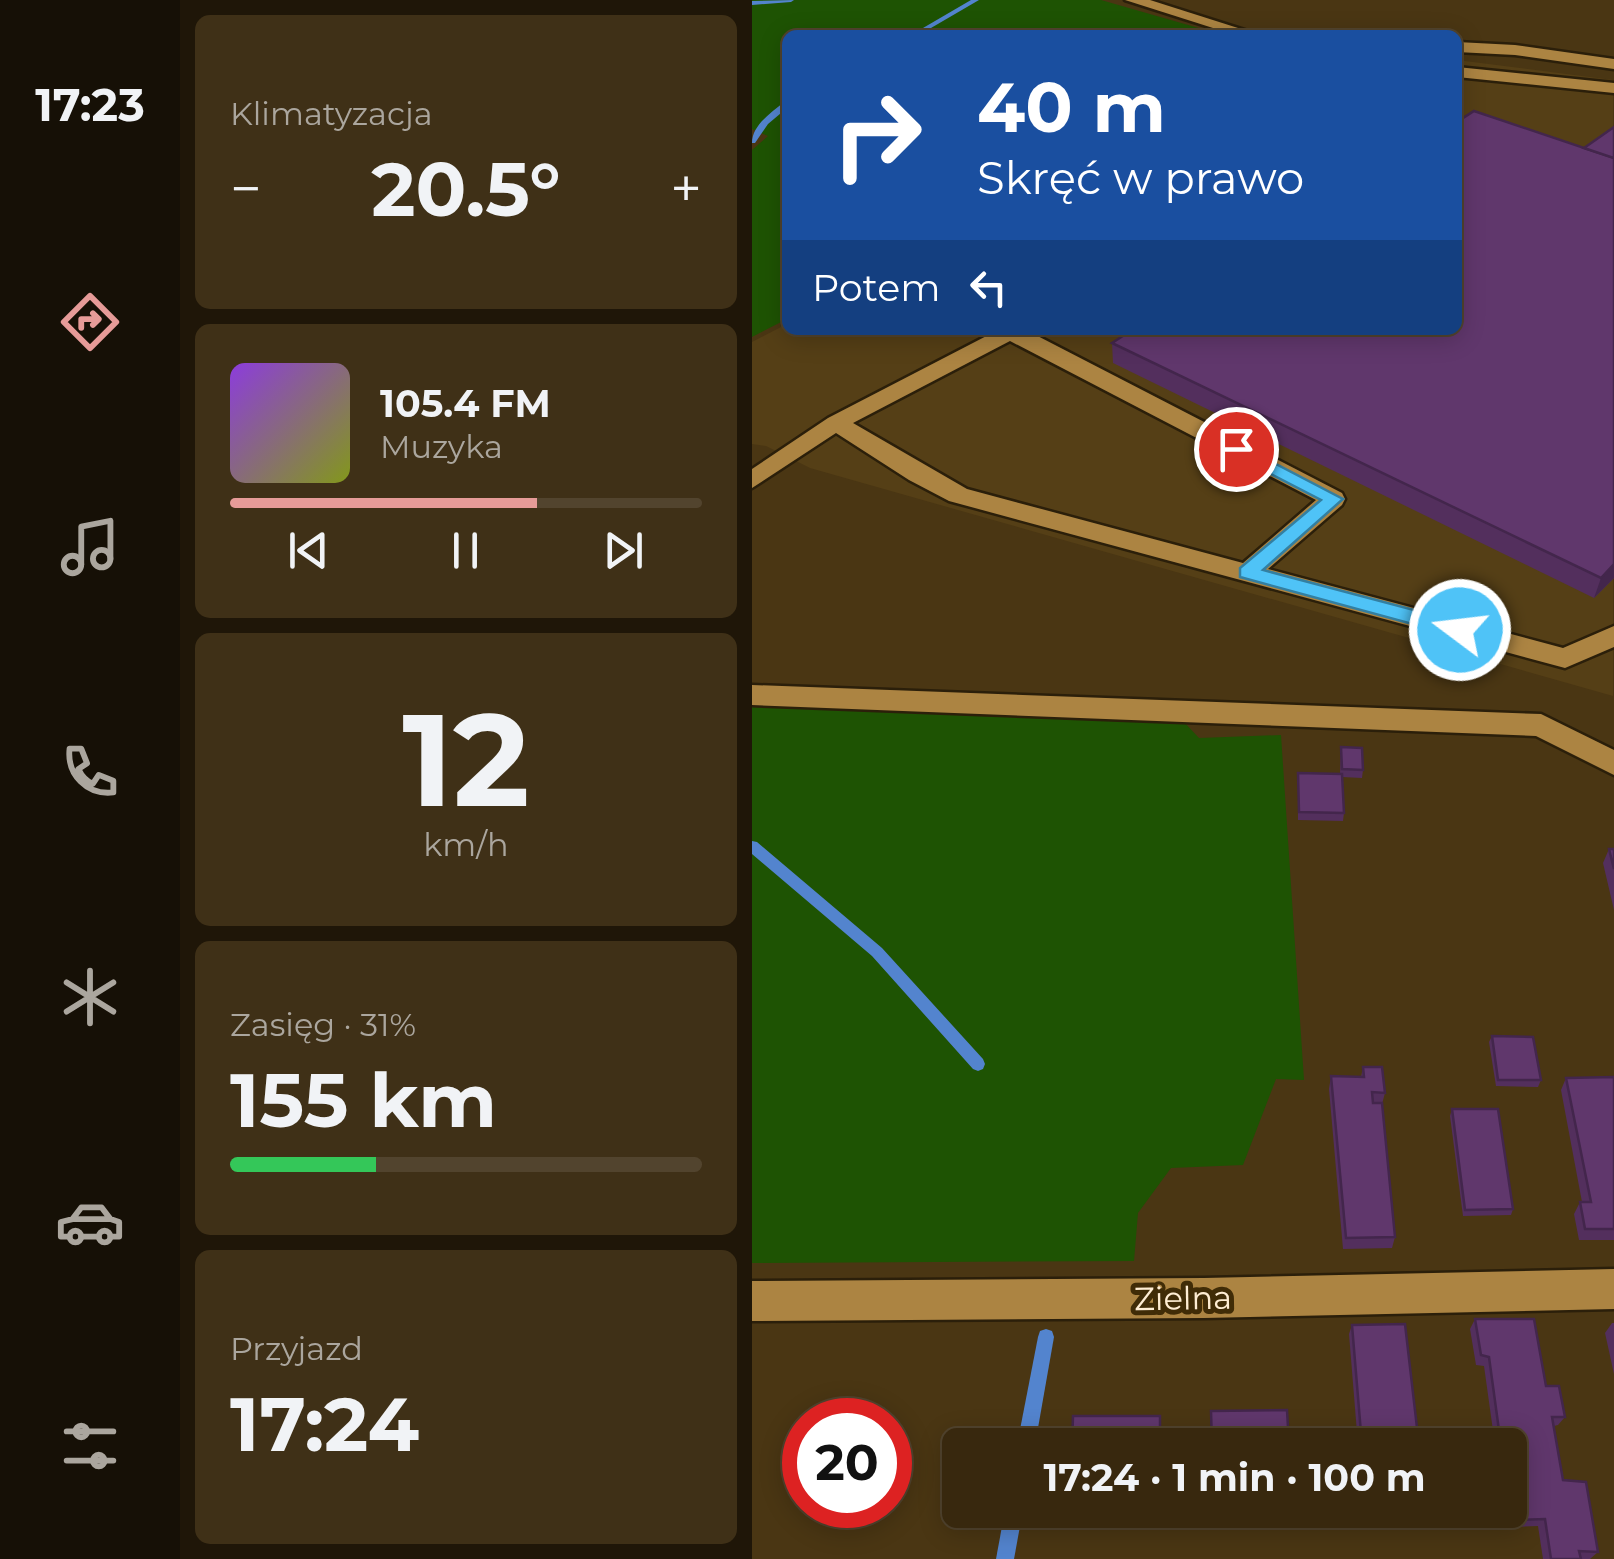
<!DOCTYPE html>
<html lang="pl">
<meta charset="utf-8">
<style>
:root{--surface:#38280e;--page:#3f3017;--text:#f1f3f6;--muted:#aba69e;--line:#52442e;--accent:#e69b98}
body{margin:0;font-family:Montserrat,sans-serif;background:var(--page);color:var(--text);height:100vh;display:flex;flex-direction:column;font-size:38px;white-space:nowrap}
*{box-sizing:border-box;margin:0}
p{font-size:32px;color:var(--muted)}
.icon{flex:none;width:55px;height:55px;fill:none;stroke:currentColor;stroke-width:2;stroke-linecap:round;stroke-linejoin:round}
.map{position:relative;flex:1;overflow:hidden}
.panel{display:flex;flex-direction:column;gap:15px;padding:15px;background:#1f1608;width:572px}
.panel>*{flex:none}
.hud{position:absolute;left:30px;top:30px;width:680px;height:305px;border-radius:15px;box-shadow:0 5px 25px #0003,0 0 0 2px var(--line);background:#1a4fa0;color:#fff;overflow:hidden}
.speed{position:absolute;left:30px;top:1398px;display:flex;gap:20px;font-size:50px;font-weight:700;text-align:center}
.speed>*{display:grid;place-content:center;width:130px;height:130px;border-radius:50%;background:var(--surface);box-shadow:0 5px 25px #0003,0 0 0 2px var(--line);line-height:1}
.speed .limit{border:15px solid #d22;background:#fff;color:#111}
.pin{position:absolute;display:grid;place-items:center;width:85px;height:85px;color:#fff;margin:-42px;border:5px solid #fff;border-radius:50%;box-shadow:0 2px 10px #0007}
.me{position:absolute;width:110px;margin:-55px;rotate:285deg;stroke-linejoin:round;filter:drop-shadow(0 0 8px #0008)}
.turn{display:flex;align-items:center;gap:35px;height:210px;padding:0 30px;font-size:45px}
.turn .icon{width:130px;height:130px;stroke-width:2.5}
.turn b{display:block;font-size:70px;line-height:85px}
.then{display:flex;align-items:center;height:95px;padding:0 30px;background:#0003;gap:20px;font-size:38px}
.big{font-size:75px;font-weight:700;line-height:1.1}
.panel .tile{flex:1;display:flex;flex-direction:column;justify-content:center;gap:15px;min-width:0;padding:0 35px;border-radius:15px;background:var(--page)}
.panel .dial{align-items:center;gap:0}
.dial b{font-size:130px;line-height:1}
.song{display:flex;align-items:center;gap:30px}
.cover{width:120px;height:120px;border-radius:15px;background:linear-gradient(135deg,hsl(270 70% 55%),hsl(70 70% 35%))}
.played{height:10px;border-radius:5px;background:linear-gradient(90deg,var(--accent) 65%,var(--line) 65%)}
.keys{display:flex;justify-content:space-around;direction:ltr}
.heat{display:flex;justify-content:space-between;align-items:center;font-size:55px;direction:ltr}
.charge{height:15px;border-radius:8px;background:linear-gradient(90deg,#34c759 31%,var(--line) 0)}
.trip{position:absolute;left:190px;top:1428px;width:585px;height:100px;border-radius:15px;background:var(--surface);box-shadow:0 5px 25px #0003,0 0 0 2px var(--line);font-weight:700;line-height:100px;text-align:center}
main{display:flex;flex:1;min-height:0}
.tab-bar{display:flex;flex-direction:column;width:180px;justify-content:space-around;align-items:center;background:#161006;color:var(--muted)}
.tab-bar .icon{width:70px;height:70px}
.tab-bar .on{color:var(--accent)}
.tab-bar b{font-size:45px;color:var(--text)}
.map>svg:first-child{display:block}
</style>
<main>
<nav class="tab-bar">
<b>17:23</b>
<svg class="icon on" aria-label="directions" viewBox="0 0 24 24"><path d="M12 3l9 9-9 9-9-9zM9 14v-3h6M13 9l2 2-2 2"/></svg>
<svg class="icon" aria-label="music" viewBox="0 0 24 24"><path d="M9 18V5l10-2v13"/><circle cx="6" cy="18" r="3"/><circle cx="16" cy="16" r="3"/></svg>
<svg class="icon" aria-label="phone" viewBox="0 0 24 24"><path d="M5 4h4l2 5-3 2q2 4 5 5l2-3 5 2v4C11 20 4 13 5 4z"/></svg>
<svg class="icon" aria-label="climate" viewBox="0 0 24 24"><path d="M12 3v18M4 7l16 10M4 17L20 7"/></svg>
<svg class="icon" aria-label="car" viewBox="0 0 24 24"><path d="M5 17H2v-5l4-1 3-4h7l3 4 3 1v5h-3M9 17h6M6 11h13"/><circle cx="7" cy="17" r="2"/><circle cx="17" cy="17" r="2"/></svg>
<svg class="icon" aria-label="filters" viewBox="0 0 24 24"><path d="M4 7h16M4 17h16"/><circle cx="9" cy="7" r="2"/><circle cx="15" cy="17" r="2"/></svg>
</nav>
<section class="panel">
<div class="tile"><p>Klimatyzacja</p>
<div class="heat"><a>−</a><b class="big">20.5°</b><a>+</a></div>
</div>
<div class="tile">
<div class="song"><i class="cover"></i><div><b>105.4 FM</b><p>Muzyka</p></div></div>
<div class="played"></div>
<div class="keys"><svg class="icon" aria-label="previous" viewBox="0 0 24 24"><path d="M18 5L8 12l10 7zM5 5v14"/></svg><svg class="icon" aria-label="pause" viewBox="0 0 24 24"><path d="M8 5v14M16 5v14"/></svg><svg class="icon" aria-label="next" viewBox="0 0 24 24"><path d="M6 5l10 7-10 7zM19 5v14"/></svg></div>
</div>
<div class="tile dial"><b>12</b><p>km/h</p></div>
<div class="tile"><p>Zasięg · 31%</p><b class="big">155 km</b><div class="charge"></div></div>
<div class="tile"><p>Przyjazd</p><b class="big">17:24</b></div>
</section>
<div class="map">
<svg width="862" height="1559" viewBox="0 0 862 1559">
<rect width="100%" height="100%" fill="#4a3613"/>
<!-- built -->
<path fill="#553f16" d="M705 60 861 80V696L58 468 14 446 0 444V342L35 324V330H705Z"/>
<!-- green -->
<g fill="#1e5303">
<path d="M0 0H349L471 35H35V319L0 337V150L16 136 0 129Z"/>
<path d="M0 704 432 722 447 738 529 735 552 1080 524 1079 491 1165 419 1168 386 1213 382 1261 0 1263Z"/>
</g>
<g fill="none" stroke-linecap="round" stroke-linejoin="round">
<!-- stream -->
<g fill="#5384ce" fill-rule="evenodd">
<path d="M42 0 39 2 0 5V1Z"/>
<path d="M219 0H227L167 35H159Z"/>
<path d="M32 102H35V108L16 124 3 143H0C0 125 19 113 32 102Z"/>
<path d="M0 841 5 842 130 948 231 1059 233 1064 231 1069 226 1071 221 1069 120 956 0 854Z"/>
<path d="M294 1329 300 1331 302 1337 283 1445H265L286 1337 288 1331Z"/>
<path d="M253 1510H271L262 1559H244Z"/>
</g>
<!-- minor casing -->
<g stroke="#2b1f0a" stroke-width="5">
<g id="minor">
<path d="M373 0H398L508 35H483Z"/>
<path d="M705 42 763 45 862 59V69L763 55 705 52Z"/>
<path d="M705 67 862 83V93L705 77Z"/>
<path d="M246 330H274L590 493 593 499 590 505 516 569 811 648 862 626V647L813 668 197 501 157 480 84 433 0 488V469L76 418ZM258 341 564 500 491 563 215 489 101 423Z"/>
<path d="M0 685 789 714 862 750V775L784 736 0 705Z"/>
<path d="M862 1269V1309L452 1318 0 1321V1281L452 1278Z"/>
</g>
</g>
<!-- minor -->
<use href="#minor" fill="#ac8442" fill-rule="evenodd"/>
</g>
<!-- wall -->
<g fill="#532f5d">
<path d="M862 127V578L842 598 361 363 360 343 832 148Z"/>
<path d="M589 747 611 770 610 778 590 777 592 813 591 821 546 820V773L588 774Z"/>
<path d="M857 849H862V910L851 863Z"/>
<path d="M740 1036 789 1080 786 1087 744 1086 737 1042Z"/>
<path d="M611 1067 633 1093 630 1104 643 1237 640 1248 591 1249 577 1089 579 1076 609 1077Z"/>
<path d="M862 1077V1240H827L822 1214 828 1202H830L809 1090 814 1078Z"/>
<path d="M700 1109 761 1209 759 1215 711 1216 698 1116Z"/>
<path d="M723 1319 794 1386 813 1417 806 1425 802 1426 811 1480 846 1552 838 1559H791L786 1526 754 1527 751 1510H758V1445H743L732 1366 724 1365 718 1329Z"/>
<path d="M860 1323H862V1374L853 1333Z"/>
<path d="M600 1325 667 1445H606L597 1334Z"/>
<path d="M408 1510V1523H320L318 1516Z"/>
<path d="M461 1510H540L538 1517 461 1518Z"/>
<path d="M611 1510H674L675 1512 670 1520H612Z"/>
</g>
<!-- shaded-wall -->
<path fill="#43264c" d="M862 564V578L842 598 849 578Z"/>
<!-- building -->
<g fill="#60376c" stroke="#43264c" stroke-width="2.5">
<path d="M722 111 862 158V564L849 578 360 343 380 330H705V122Z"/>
<path d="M862 127V158L832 148Z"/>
<path d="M589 747 610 748 611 770 590 769Z"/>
<path d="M546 773 590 774 592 813 547 812Z"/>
<path d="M857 849H862V869Z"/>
<path d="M740 1036 781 1037 789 1080H746Z"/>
<path d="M611 1067H630L633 1093 620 1092 621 1103H630L643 1237 594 1238 579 1076 612 1077Z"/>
<path d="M862 1077V1229H833L828 1202H839L814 1078Z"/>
<path d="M700 1109H746L761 1209 713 1210Z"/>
<path d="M723 1319H782L794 1386H807L813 1417H800L811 1480 834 1482 846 1552 827 1551 829 1559H799L793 1519 760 1520 758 1503V1445H749L737 1357 729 1355Z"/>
<path d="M653 1324 667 1445H610L600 1325Z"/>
<path d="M535 1410 537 1445H460L459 1411Z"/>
<path d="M321 1416H408V1445H320Z"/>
<rect x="318" y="1510" width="89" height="6"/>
<path d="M462 1510H536L462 1511Z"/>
<path d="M615 1510H674L675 1512 615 1513Z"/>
</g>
<!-- route -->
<path fill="#4fc3f7" stroke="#337fa1" stroke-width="2.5" d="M484 443 591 499 511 570 715 624 718 630 715 635 708 637 488 577V568L569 500 478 453V445Z"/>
<g text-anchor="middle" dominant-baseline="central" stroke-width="10" stroke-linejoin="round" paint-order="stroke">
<!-- near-street labels -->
<g font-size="32" fill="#feedd3" stroke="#402c07">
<text transform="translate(431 1298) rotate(-1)">Zielna</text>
</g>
</g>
</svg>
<div class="speed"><div class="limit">20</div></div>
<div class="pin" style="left:484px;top:449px;background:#d93025"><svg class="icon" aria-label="arrive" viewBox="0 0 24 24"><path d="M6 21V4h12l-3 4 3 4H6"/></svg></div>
<svg class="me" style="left:708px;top:630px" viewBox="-20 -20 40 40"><circle r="17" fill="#4fc3f7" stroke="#fff" stroke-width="3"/><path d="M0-11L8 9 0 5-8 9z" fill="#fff"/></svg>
<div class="trip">17:24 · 1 min · 100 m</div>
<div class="hud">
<div class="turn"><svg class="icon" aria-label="right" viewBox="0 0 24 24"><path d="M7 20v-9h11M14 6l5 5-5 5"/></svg><div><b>40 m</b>Skręć w prawo</div></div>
<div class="then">Potem<svg class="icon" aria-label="left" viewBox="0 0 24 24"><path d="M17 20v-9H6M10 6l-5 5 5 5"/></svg></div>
</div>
</div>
</main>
